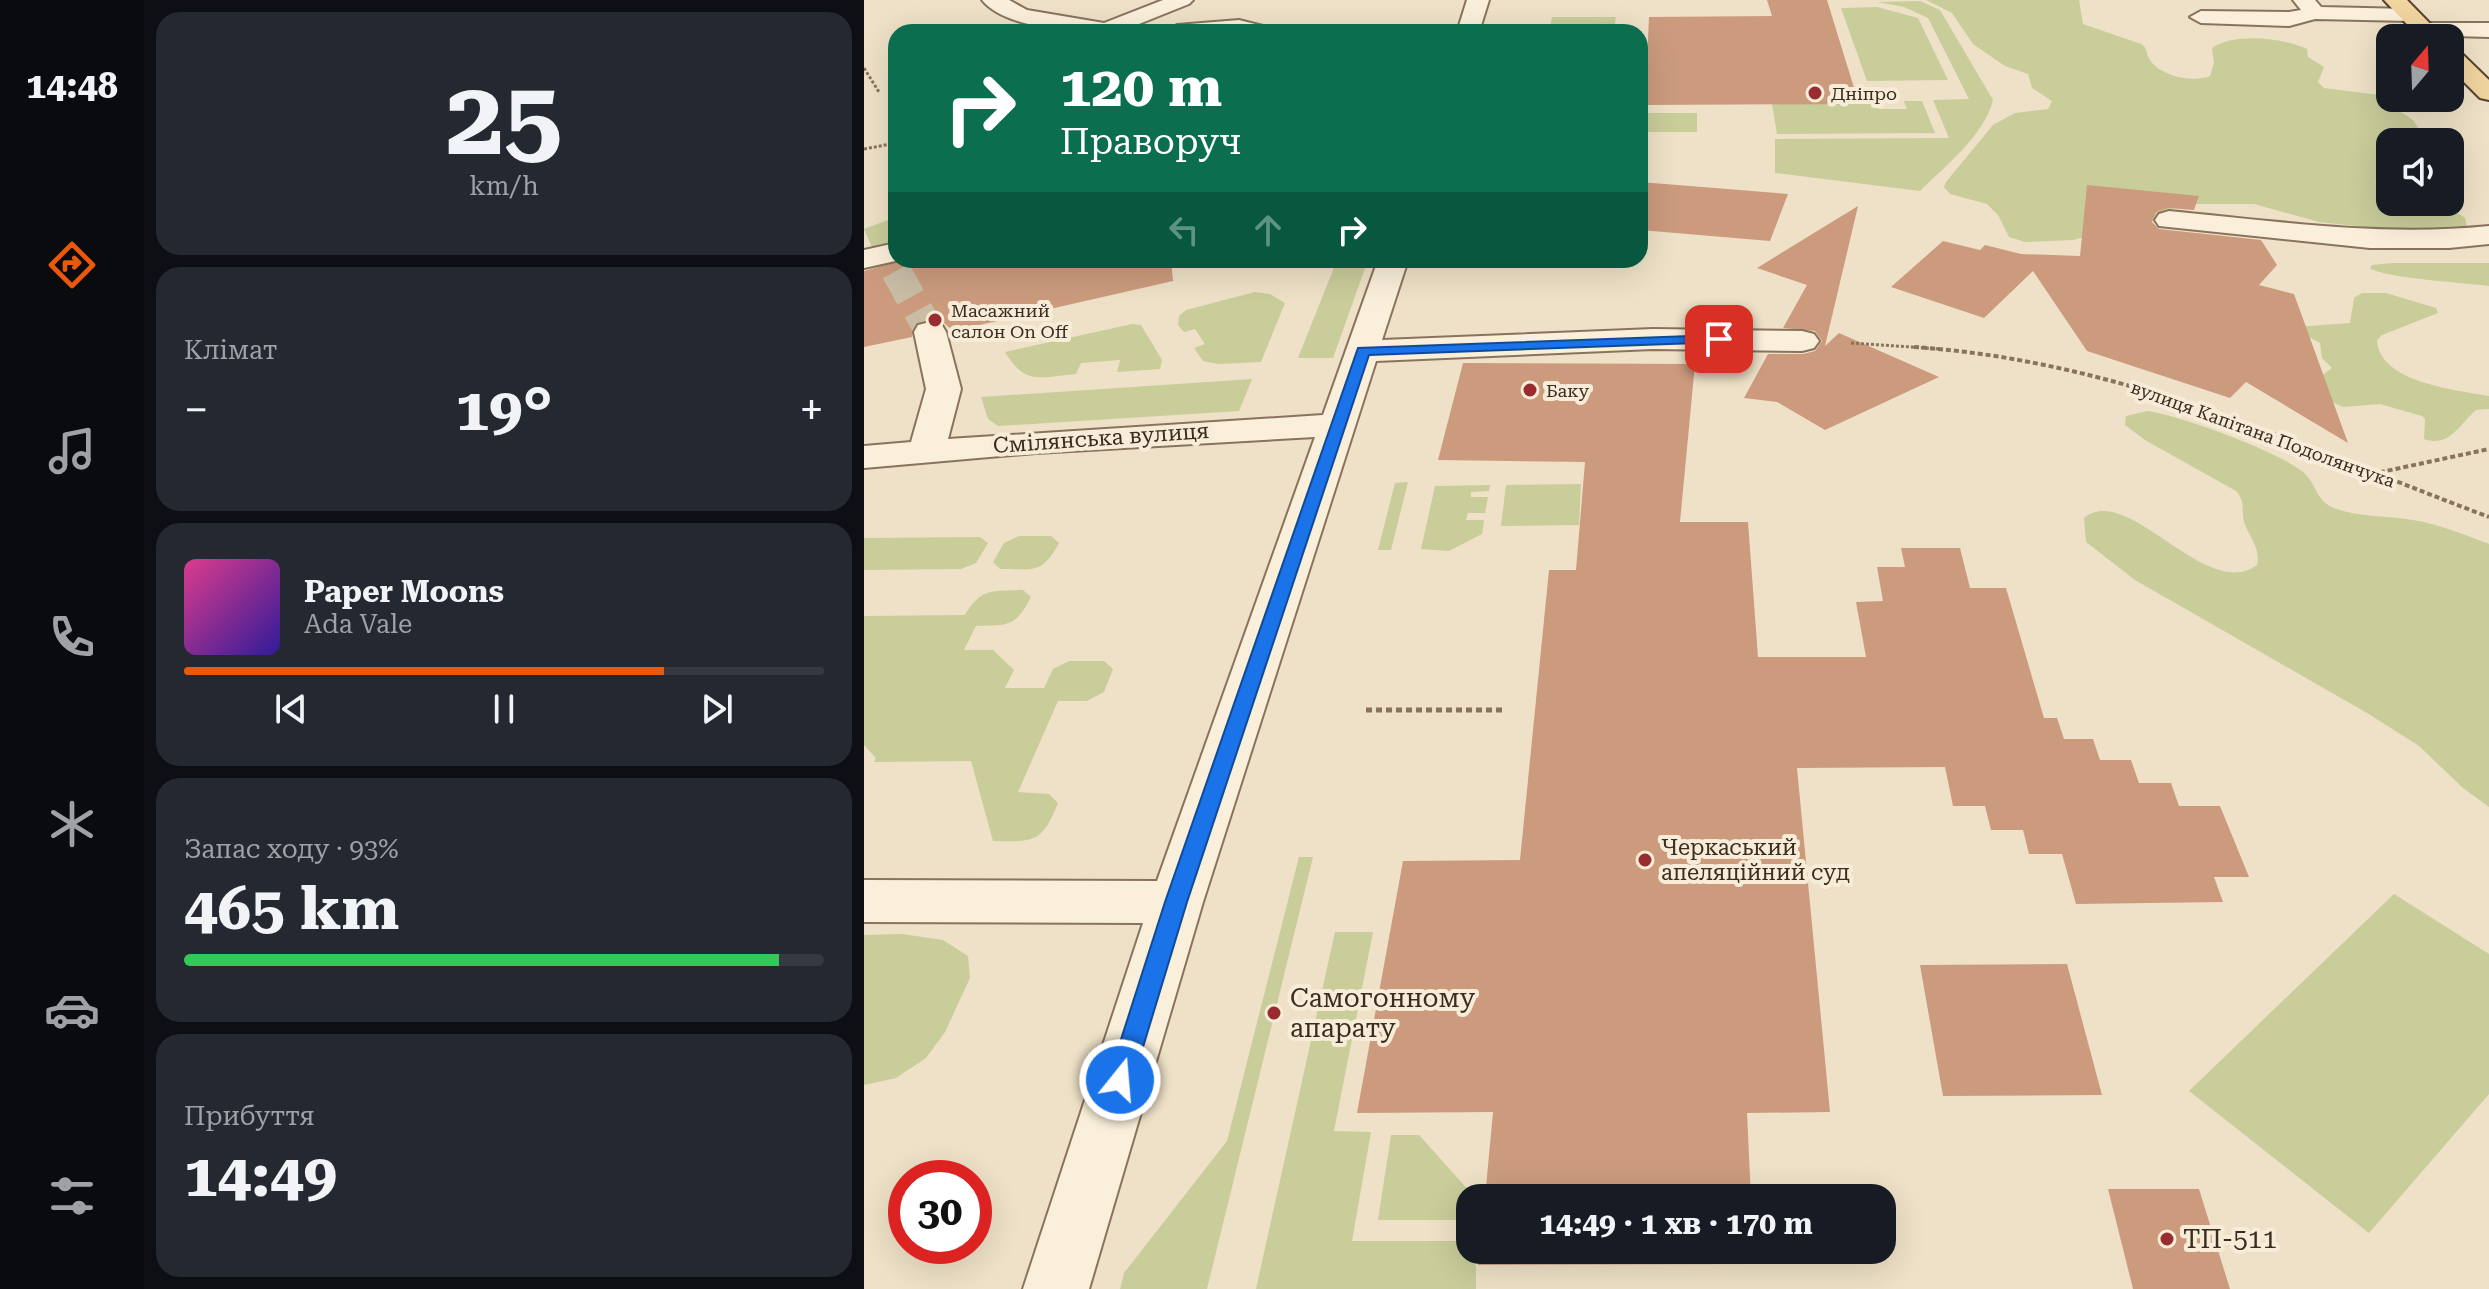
<!DOCTYPE html>
<html lang="uk">
<meta charset="utf-8">
<style>
:root{--surface:#171b24;--page:#242831;--text:#f1f3f6;--muted:#9ea1a6;--line:#363941;--accent:#ea580c}
body{margin:0;font-family:"Roboto Serif",serif;background:var(--page);color:var(--text);height:100vh;display:flex;flex-direction:column;font-size:30px;white-space:nowrap}
*{box-sizing:border-box;margin:0}
p{font-size:26px;color:var(--muted)}
.icon{flex:none;width:44px;height:44px;fill:none;stroke:currentColor;stroke-width:2;stroke-linecap:round;stroke-linejoin:round}
.map{position:relative;flex:1;overflow:hidden}
.panel{display:flex;flex-direction:column;gap:12px;padding:12px;background:#0d0f14;width:720px}
.panel>*{flex:none}
.guide{position:absolute;left:24px;top:24px;width:760px;height:244px;border-radius:24px;box-shadow:0 8px 32px #0002;background:#0b6e4f;color:#fff;overflow:hidden}
.needle{width:52px;rotate:19deg}
.buttons{position:absolute;left:1512px;top:24px;display:grid;gap:16px}
.buttons a{display:grid;place-items:center;width:88px;height:88px;border-radius:16px;background:var(--surface);box-shadow:0 8px 32px #0002;font-size:40px}
.speed{position:absolute;left:24px;top:1160px;display:flex;gap:16px;font-size:40px;font-weight:700;text-align:center}
.speed>*{display:grid;place-content:center;width:104px;height:104px;border-radius:50%;background:var(--surface);box-shadow:0 8px 32px #0002;line-height:1}
.speed .limit{border:12px solid #d22;background:#fff;color:#111}
.pin{position:absolute;display:grid;place-items:center;width:68px;height:68px;color:#fff;margin:-34px;border-radius:16px;box-shadow:0 4px 12px #0006}
.me{position:absolute;width:88px;margin:-44px;rotate:17deg;stroke-linejoin:round;filter:drop-shadow(0 0 6px #0008)}
.turn{display:flex;align-items:center;gap:28px;height:168px;padding:0 40px;font-size:36px}
.turn .icon{width:104px;height:104px;stroke-width:2.5}
.turn b{display:block;font-size:56px;line-height:68px}
.lanes{display:flex;align-items:center;height:76px;padding:0 40px;background:#0003;justify-content:center;gap:40px;direction:ltr}
.lanes .off{opacity:.35}
.big{font-size:60px;font-weight:700;line-height:1.1}
.panel .card{flex:1;display:flex;flex-direction:column;justify-content:center;gap:12px;min-width:0;padding:0 28px;border-radius:24px;background:var(--page)}
.panel .dial{align-items:center;gap:0}
.dial b{font-size:104px;line-height:1}
.song{display:flex;align-items:center;gap:24px}
.cover{width:96px;height:96px;border-radius:12px;background:linear-gradient(135deg,hsl(330 70% 55%),hsl(250 70% 35%))}
.played{height:8px;border-radius:4px;background:linear-gradient(90deg,var(--accent) 75%,var(--line) 75%)}
.keys{display:flex;justify-content:space-around;direction:ltr}
.heat{display:flex;justify-content:space-between;align-items:center;font-size:44px;direction:ltr}
.charge{height:12px;border-radius:6px;background:linear-gradient(90deg,#34c759 93%,var(--line) 0)}
.trip{position:absolute;left:592px;top:1184px;width:440px;height:80px;border-radius:24px;background:var(--surface);box-shadow:0 8px 32px #0002;font-weight:700;line-height:80px;text-align:center}
main{display:flex;flex:1;min-height:0}
.dock{display:flex;flex-direction:column;width:144px;justify-content:space-around;align-items:center;background:#090b0e;color:var(--muted)}
.dock .icon{width:56px;height:56px}
.dock .on{color:var(--accent)}
.dock b{font-size:36px;color:var(--text)}
.map>svg:first-child{display:block}
</style>
<main>
<nav class="dock">
<b>14:48</b>
<svg class="icon on" aria-label="directions" viewBox="0 0 24 24"><path d="M12 3l9 9-9 9-9-9zM9 14v-3h6M13 9l2 2-2 2"/></svg>
<svg class="icon" aria-label="music" viewBox="0 0 24 24"><path d="M9 18V5l10-2v13"/><circle cx="6" cy="18" r="3"/><circle cx="16" cy="16" r="3"/></svg>
<svg class="icon" aria-label="phone" viewBox="0 0 24 24"><path d="M5 4h4l2 5-3 2q2 4 5 5l2-3 5 2v4C11 20 4 13 5 4z"/></svg>
<svg class="icon" aria-label="climate" viewBox="0 0 24 24"><path d="M12 3v18M4 7l16 10M4 17L20 7"/></svg>
<svg class="icon" aria-label="car" viewBox="0 0 24 24"><path d="M5 17H2v-5l4-1 3-4h7l3 4 3 1v5h-3M9 17h6M6 11h13"/><circle cx="7" cy="17" r="2"/><circle cx="17" cy="17" r="2"/></svg>
<svg class="icon" aria-label="filters" viewBox="0 0 24 24"><path d="M4 7h16M4 17h16"/><circle cx="9" cy="7" r="2"/><circle cx="15" cy="17" r="2"/></svg>
</nav>
<section class="panel">
<div class="card dial"><b>25</b><p>km/h</p></div>
<div class="card"><p>Клімат</p>
<div class="heat"><a>−</a><b class="big">19°</b><a>+</a></div>
</div>
<div class="card">
<div class="song"><i class="cover"></i><div><b>Paper Moons</b><p>Ada Vale</p></div></div>
<div class="played"></div>
<div class="keys"><svg class="icon" aria-label="previous" viewBox="0 0 24 24"><path d="M18 5L8 12l10 7zM5 5v14"/></svg><svg class="icon" aria-label="pause" viewBox="0 0 24 24"><path d="M8 5v14M16 5v14"/></svg><svg class="icon" aria-label="next" viewBox="0 0 24 24"><path d="M6 5l10 7-10 7zM19 5v14"/></svg></div>
</div>
<div class="card"><p>Запас ходу · 93%</p><b class="big">465 km</b><div class="charge"></div></div>
<div class="card"><p>Прибуття</p><b class="big">14:49</b></div>
</section>
<div class="map">
<svg width="1625" height="1289" viewBox="0 0 1625 1289">
<rect width="100%" height="100%" fill="#eee1c7"/>
<!-- green -->
<g fill="#c9cd9a">
<path d="M1062 0H1215L1219 24 1277 44C1285 49 1281 53 1286 60 1296 76 1329 83 1346 76L1350 63 1348 48C1371 32 1419 38 1443 49L1444 57 1460 67 1454 82 1460 88 1515 95 1520 99 1522 106C1540 114 1555 117 1557 140L1526 142V174L1511 183 1526 194V202C1552 202 1579 200 1601 218L1603 228 1575 235 1455 222 1390 204H1330L1314 206 1287 220 1209 240 1161 242 1145 237 1134 215 1123 204 1086 194 1080 187 1082 182 1129 125 1151 113 1184 109 1188 101 1168 88 1164 74 1141 66 1109 44 1088 13Z"/>
<path d="M1056 1 1076 10 1129 100C1120 136 1082 165 1056 191L911 173V139L1085 138 1069 100 1105 99 1064 18 1040 7 1014 2Z"/>
<path d="M1013 7 1054 18 1084 80 1003 81 977 8Z"/>
<path d="M688 17H752L750 32H685Z"/>
<path d="M1040 101H1058L1071 133 913 134 908 104H1012L1014 109H1043Z"/>
<rect x="776" y="113" width="57" height="19"/>
<path d="M32 217V242L8 247 0 229Z"/>
<path d="M473 260H504L469 358H434Z"/>
<path d="M1529 263H1625V286C1604 283 1518 278 1506 268L1508 265Z"/>
<path d="M391 292 406 294 421 303 397 362 354 364 339 361 330 348 341 344 331 329 320 332 314 325 315 316 322 310Z"/>
<path d="M1498 293H1522L1572 308 1574 313 1518 335 1513 340C1515 383 1593 390 1625 396V409L1612 410C1595 425 1585 448 1560 439L1561 419 1558 416 1516 404 1479 407 1452 395 1449 382 1468 368 1458 358 1456 343 1435 332 1432 327 1486 323 1490 298Z"/>
<path d="M268 324 277 325 298 360 296 369 253 372 256 360 217 363 212 374C177 377 161 386 141 352Z"/>
<path d="M388 379 375 411 134 426 124 419 117 397Z"/>
<path d="M1284 411C1320 417 1411 450 1439 472 1453 484 1451 500 1470 508 1497 518 1522 515 1549 520 1575 524 1601 535 1625 544V807L1599 788 1555 746 1503 713 1271 580 1222 542 1220 518C1263 481 1343 603 1393 565 1397 548 1385 537 1380 522 1377 509 1382 502 1372 491L1281 440 1261 425 1262 416Z"/>
<path d="M544 482 527 550H514L531 483Z"/>
<path d="M717 484 715 525 637 526 642 485Z"/>
<path d="M626 485 625 491 607 492V497H624L621 513H604L602 520H620L618 534 585 551 557 549 571 486Z"/>
<path d="M155 536H187L195 543C178 575 169 569 136 569L129 562 140 543Z"/>
<path d="M116 537 124 543 112 563 97 569 0 570V538Z"/>
<path d="M159 590 167 597C151 628 144 625 112 626L100 650H129L150 670 141 688H180L189 669 205 661H240L249 669 240 692 223 701H194L154 792 185 794 194 803C178 843 170 842 129 841L107 761 10 762 12 758 0 745V616L101 615C117 587 129 591 159 590Z"/>
<path d="M435 857H449L343 1289H256L260 1273 363 1141Z"/>
<path d="M1530 894 1625 954V1094L1505 1233 1325 1091Z"/>
<path d="M471 932H509L470 1131 507 1132 488 1241H598L612 1266V1289H392Z"/>
<path d="M38 934 79 940 104 956 106 978 81 1032 62 1058 32 1078 0 1085V935Z"/>
<path d="M527 1135H555L607 1193 604 1220H514Z"/>
</g>
<!-- building -->
<g fill="#cc9b7d">
<path d="M903 0H963L995 104 781 105 785 17 908 16Z"/>
<path d="M776 182 924 194 906 241 776 230Z"/>
<path d="M1223 185 1335 196 1330 210 1304 208 1292 212 1288 222 1295 229 1397 240 1413 265 1395 285 1430 294 1484 443 1382 382 1366 398 1223 351 1169 271 1120 318 1027 287 1079 241 1116 250 1121 245 1157 254 1216 256Z"/>
<path d="M994 206 961 346 975 333 1075 377 961 430 913 402 880 398 904 354H939L951 351 958 341 951 331 919 328 943 285 893 268Z"/>
<path d="M39 260H307L309 281 89 331 79 322 65 319 51 324 48 337 0 347V271Z"/>
<path d="M599 363 831 364 816 522H884L894 657H1002L992 602 1019 601 1013 567H1041L1037 548H1096L1106 588H1142L1180 718H1193L1200 739H1229L1236 760H1267L1275 783H1307L1315 806H1356L1385 877H1350L1359 902 1212 904 1198 854H1165L1159 830H1127L1121 806H1089L1081 767 933 768 966 1112 883 1113 887 1198H621L629 1112 493 1113 539 861 656 860 685 570H712L721 462 574 460Z"/>
<path d="M1203 964 1238 1095 1079 1096 1056 965Z"/>
<path d="M1244 1189H1335L1366 1289H1269Z"/>
<path d="M615 1250H889L890 1264 614 1265Z"/>
</g>
<g fill="none" stroke-linecap="round" stroke-linejoin="round">
<!-- minor-tunnel -->
<path stroke="#cabda6" stroke-width="30" stroke-dasharray="30 15" stroke-linecap="butt" d="M32 271 66 332"/>
<!-- minor casing -->
<g stroke="#8a735c" stroke-width="4">
<g id="minor">
<path d="M118 0H145L163 10 240 23 299 0H329L325 4 265 28 268 32C229 32 145 33 118 0Z"/>
<path d="M603 0H625L615 32H593Z"/>
<path d="M1429 0H1451L1457 7 1546 9 1557 15 1546 21 1451 19 1425 26 1337 23 1326 17 1337 11 1425 12 1437 10Z"/>
<path d="M375 20 403 27 406 32H302L313 25Z"/>
<path d="M1561 23H1625V37L1553 35 1550 30Z"/>
<path d="M1305 211C1412 221 1517 237 1625 226V244L1585 248H1506L1295 226 1291 220 1295 214Z"/>
<path d="M32 243V260H36L0 268V250Z"/>
<path d="M514 260H544L518 340 789 329 938 331 950 334 955 341 950 348 938 351 789 349 512 361 339 902 225 1289H159L279 923 0 922V880L293 881 451 437 172 453 0 468V446L47 442 62 389 50 332 54 325 66 322 78 325 82 332 97 389 84 439 459 415Z"/>
</g>
</g>
<!-- major casing -->
<g stroke="#584130" stroke-width="4">
<g id="major">
<path d="M1520 0H1543L1580 38H1556Z"/>
<path d="M1586 48 1594 50 1625 80V100L1616 98 1586 68Z"/>
</g>
</g>
<!-- path-far2 -->
<g stroke="#8a735c" stroke-width="3" stroke-dasharray="3 2" stroke-linecap="butt">
<path d="M0 68 15 92"/>
<path d="M0 149 32 143"/>
<path d="M987 343 1077 349"/>
</g>
<!-- path-far1 -->
<g stroke="#8a735c" stroke-width="4" stroke-dasharray="5 3" stroke-linecap="butt">
<path d="M1050 347C1258 361 1433 445 1625 517"/>
<path d="M1508 474 1625 449"/>
</g>
<!-- path -->
<path stroke="#8a735c" stroke-width="5" stroke-dasharray="6 4" stroke-linecap="butt" d="M502 710H638"/>
<!-- minor -->
<use href="#minor" fill="#f9efda" fill-rule="evenodd"/>
<!-- major -->
<use href="#major" fill="#f1d5a0" fill-rule="evenodd"/>
</g>
<!-- route -->
<path fill="#1a73e8" stroke="#114b97" stroke-width="2" d="M855 335 860 336V342L505 355 323 902 269 1080 265 1088 256 1091 248 1088 244 1080 301 902 494 348Z"/>
<!-- markers -->
<g fill="#992c31" stroke="#f6ecd7" stroke-width="3">
<circle cx="951" cy="93" r="8"/>
<circle cx="71" cy="320" r="8"/>
<circle cx="666" cy="390" r="8"/>
<circle cx="781" cy="860" r="8"/>
<circle cx="410" cy="1013" r="8"/>
<circle cx="1303" cy="1239" r="8"/>
</g>
<g text-anchor="middle" dominant-baseline="central" stroke-width="8" stroke-linejoin="round" paint-order="stroke">
<!-- far-poi labels -->
<g font-size="18" fill="#3b2c20" stroke="#f6ecd7" text-anchor="start">
<text x="967" y="93">Дніпро</text>
<text x="87" y="310">Масажний<tspan x="87" dy="21">салон On Off</tspan></text>
<text x="682" y="390">Баку</text>
</g>
<!-- far-street labels -->
<g font-size="18" fill="#3b2c20" stroke="#f6ecd7">
<text transform="translate(1399 434) rotate(20)">вулиця Капітана Подолянчука</text>
</g>
<!-- street labels -->
<g font-size="22" fill="#3b2c20" stroke="#f6ecd7">
<text transform="translate(237 438) rotate(-4)">Смілянська вулиця</text>
</g>
<!-- poi labels -->
<g font-size="22" fill="#3b2c20" stroke="#f6ecd7" text-anchor="start">
<text x="797" y="847">Черкаський<tspan x="797" dy="25">апеляційний суд</tspan></text>
</g>
<!-- near-poi labels -->
<g font-size="26" fill="#3b2c20" stroke="#f6ecd7" text-anchor="start">
<text x="426" y="998">Самогонному<tspan x="426" dy="30">апарату</tspan></text>
<text x="1319" y="1239">ТП-511</text>
</g>
</g>
</svg>
<div class="buttons">
<a><svg class="needle" viewBox="-14 -14 28 28"><path d="M0-13l5 13h-10z" fill="#e53935"/><path d="M0 13l5-13h-10z" fill="#9ea1a6"/></svg></a>
<a><svg class="icon" aria-label="sound" viewBox="0 0 24 24"><path d="M4 9h4l5-4v14l-5-4H4zM17 9q2 3 0 6"/></svg></a>
</div>
<div class="speed"><div class="limit">30</div></div>
<div class="pin" style="left:855px;top:339px;background:#d93025"><svg class="icon" aria-label="arrive" viewBox="0 0 24 24"><path d="M6 21V4h12l-3 4 3 4H6"/></svg></div>
<svg class="me" style="left:256px;top:1080px" viewBox="-20 -20 40 40"><circle r="17" fill="#1a73e8" stroke="#fff" stroke-width="3"/><path d="M0-11L8 9 0 5-8 9z" fill="#fff"/></svg>
<div class="trip">14:49 · 1 хв · 170 m</div>
<div class="guide">
<div class="turn"><svg class="icon" aria-label="right" viewBox="0 0 24 24"><path d="M7 20v-9h11M14 6l5 5-5 5"/></svg><div><b>120 m</b>Праворуч</div></div>
<div class="lanes"><svg class="icon off" aria-label="left" viewBox="0 0 24 24"><path d="M17 20v-9H6M10 6l-5 5 5 5"/></svg><svg class="icon off" aria-label="ahead" viewBox="0 0 24 24"><path d="M12 20V5M6 11l6-6 6 6"/></svg><svg class="icon" aria-label="right" viewBox="0 0 24 24"><path d="M7 20v-9h11M14 6l5 5-5 5"/></svg></div>
</div>
</div>
</main>
